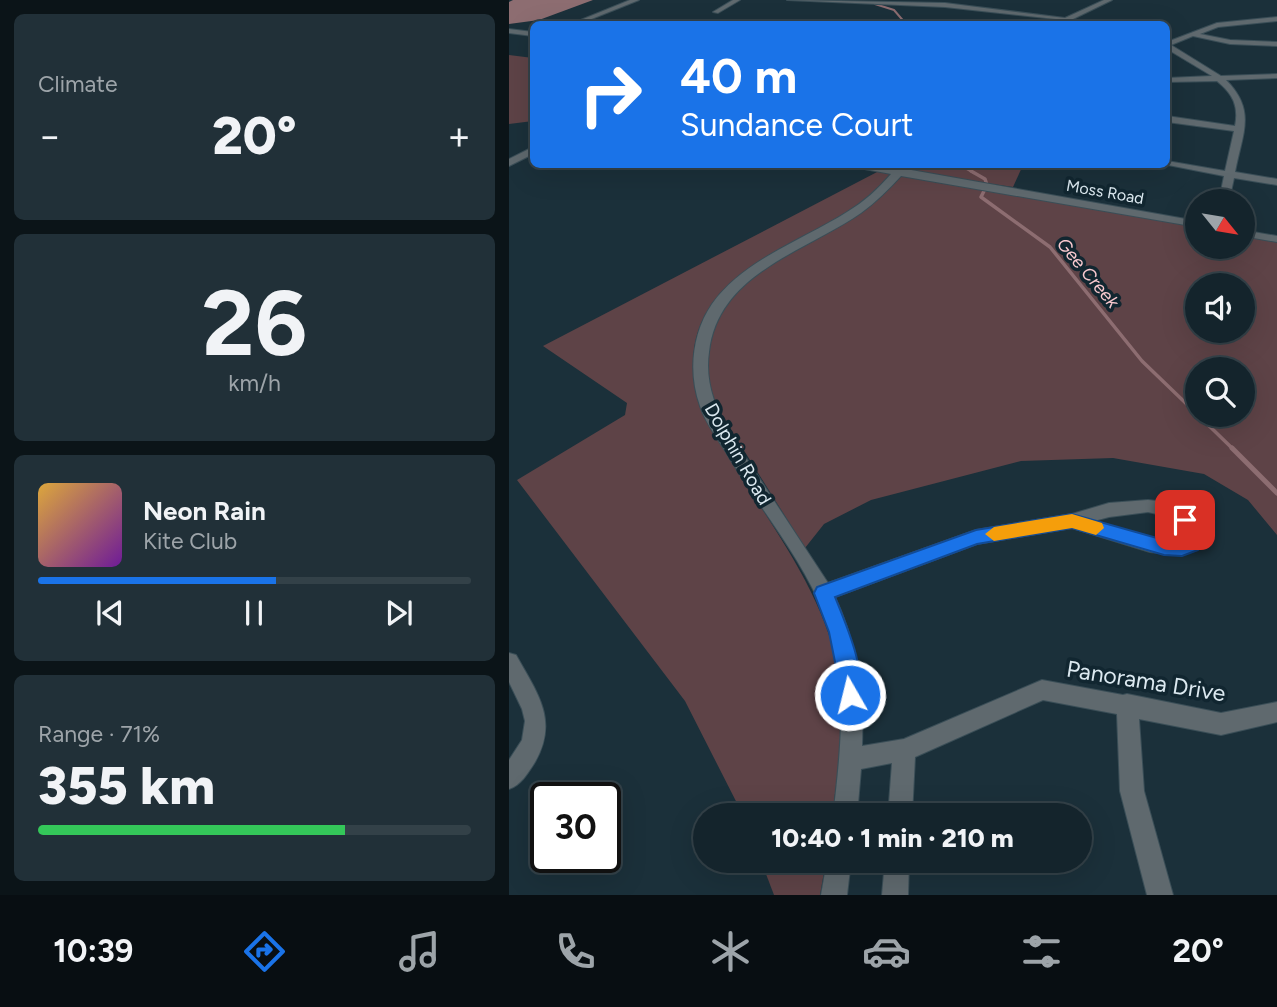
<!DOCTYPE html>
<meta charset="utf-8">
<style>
:root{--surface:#14242c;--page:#213038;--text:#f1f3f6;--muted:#9da4a9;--line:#334148;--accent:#1a73e8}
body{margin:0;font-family:Figtree,sans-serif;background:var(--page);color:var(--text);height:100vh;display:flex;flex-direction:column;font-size:26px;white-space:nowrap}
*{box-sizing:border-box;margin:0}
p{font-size:23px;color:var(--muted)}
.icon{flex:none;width:38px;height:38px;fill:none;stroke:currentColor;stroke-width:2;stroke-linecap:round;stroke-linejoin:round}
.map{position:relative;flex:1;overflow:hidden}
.details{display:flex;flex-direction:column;gap:14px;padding:14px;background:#0b1418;width:509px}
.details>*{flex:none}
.top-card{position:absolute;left:21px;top:21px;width:640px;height:147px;border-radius:10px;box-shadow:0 7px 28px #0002,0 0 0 2px var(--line);background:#1a73e8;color:#fff;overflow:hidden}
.needle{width:46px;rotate:120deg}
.buttons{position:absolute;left:676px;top:189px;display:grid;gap:14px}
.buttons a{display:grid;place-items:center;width:70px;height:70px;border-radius:50%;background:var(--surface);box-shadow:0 7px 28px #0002,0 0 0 2px var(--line);font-size:35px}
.speed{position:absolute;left:21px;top:782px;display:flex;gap:14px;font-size:35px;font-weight:700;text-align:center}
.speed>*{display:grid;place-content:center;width:91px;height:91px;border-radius:50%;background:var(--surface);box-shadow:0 7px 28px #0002,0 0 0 2px var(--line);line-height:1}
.speed .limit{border:4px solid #111;border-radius:10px;background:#fff;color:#111}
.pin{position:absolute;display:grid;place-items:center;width:60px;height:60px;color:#fff;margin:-30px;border-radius:14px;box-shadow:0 4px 10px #0006}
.me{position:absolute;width:77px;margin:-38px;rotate:352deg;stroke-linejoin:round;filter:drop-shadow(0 0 5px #0008)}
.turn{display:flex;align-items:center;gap:24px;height:147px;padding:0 35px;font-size:32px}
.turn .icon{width:91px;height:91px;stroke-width:2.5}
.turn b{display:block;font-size:49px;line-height:60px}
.big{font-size:52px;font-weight:800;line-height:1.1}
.details .tile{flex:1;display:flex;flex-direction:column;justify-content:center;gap:10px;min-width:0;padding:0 24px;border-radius:10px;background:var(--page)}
.details .dial{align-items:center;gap:0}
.dial b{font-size:91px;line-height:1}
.song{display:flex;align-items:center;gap:21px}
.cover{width:84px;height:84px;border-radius:10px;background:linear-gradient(135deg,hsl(40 70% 55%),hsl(280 70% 35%))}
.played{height:7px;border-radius:4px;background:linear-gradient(90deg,var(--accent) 55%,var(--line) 55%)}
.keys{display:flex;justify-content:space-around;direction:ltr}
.heat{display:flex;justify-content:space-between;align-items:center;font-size:38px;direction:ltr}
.charge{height:10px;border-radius:5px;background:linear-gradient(90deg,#34c759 71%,var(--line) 0)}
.trip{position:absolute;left:184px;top:803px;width:399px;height:70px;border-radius:35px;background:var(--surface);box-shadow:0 7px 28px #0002,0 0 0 2px var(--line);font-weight:800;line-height:70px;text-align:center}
.tab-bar{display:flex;height:112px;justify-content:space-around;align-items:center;background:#080e12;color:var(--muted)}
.tab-bar .icon{width:49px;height:49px}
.tab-bar .active{color:var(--accent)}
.tab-bar b{font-size:32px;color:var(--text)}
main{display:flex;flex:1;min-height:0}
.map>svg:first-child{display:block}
</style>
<main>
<section class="details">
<div class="tile"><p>Climate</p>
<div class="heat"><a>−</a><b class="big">20°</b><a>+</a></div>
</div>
<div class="tile dial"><b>26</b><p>km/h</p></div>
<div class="tile">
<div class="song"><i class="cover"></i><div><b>Neon Rain</b><p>Kite Club</p></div></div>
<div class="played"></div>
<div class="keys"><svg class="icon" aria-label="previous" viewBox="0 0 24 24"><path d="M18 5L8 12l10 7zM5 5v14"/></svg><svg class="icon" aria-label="pause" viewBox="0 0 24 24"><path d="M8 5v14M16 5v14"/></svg><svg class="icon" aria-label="next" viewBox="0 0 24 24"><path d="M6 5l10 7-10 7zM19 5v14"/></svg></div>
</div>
<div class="tile"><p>Range · 71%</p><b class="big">355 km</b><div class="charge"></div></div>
</section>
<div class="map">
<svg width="768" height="895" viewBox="0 0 768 895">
<rect width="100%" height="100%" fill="#1b303a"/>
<!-- green -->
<g fill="#5e4347" fill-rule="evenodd">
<path d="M0 55 24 58V121L0 124Z"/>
<path d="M351 165H514L504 187Z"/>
<path d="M370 171 384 173C369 188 354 203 335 214 257 260 157 291 191 407 232 489 318 584 329 674 336 724 330 767 323 815H234L176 701 8 480 116 415 118 403 34 346Z"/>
<path d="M394 174 688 227V247H733V235L768 242V535L739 500 695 474 604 458 512 461 362 500 315 524 296 548 206 404C170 290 272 264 346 216 365 205 379 190 394 174ZM688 285H733V331H688ZM688 369H733V415H688Z"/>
<path d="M252 861H317L311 895H265Z"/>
</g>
<!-- water -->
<path fill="#8d6d71" d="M4 0H84L30 20 0 24V2Z"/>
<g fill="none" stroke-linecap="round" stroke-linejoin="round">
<!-- stream-far3 -->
<path stroke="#8d6d71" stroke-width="2" d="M366 4 385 10 397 24"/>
<!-- stream-far2 -->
<path stroke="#8d6d71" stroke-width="2.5" d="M449 164 465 173"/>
<!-- stream-far1 -->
<g stroke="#8d6d71" stroke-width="3.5">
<path d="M462 171 476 179 478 185 472 197 541 247 633 361 688 414"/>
<path d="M689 415 725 450"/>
</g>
<!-- stream -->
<path stroke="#8d6d71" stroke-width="5" d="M723 448 768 493"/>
<!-- minor casing -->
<g stroke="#3a4e57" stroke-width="2">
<g id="minor">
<path d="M121 0H130L70 24H62Z"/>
<path d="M224 0H231L209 13 204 12Z"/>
<path d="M278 0 436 3 556 18 595 0H603L564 19 593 24 436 7Z"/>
<path d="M768 17V21L709 27 691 34 721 40 768 42V46L721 44 684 36 662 45 712 76 768 74V78L717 80C748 111 733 134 726 172L768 179V185L725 178 720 201H710L715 176 654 164H658V161L716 171 725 131 658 122V116L726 126C730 106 724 94 708 81L658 82V78L703 76 658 49V42L708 23Z"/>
<path d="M317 20 315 23H275L278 21Z"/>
<path d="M0 29 24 32V36L0 33Z"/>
<path d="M24 147V154L0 166V159Z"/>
<path d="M329 164 391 168 688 221V227L392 176C380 189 367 202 352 213 296 252 209 273 200 352 196 380 205 405 218 429L319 583 467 530 563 514 600 503 639 500 656 502 682 515 694 531 688 550 671 555 641 552 563 528 468 544 326 597C348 644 355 694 353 746L395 739 533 680 614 695 618 694 712 713 768 702V722L712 735 630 719 635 791 664 895H638L611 791 608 714 534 700 406 757 403 816H379L383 763 352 769 348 816H324C332 750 340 679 316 616 293 557 249 507 217 452 208 438 196 422 191 406 179 373 183 333 203 304 234 260 294 240 338 212 355 202 369 189 382 174ZM639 512C654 515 666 520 676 532L674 540 641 538 585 521 600 517Z"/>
<path d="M733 230 768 236V242L733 236Z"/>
<path d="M0 653 7 655C28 693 50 720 26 762 19 773 12 785 0 789V760L13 740 16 721 13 709 0 682Z"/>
<path d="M318 861H342L338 895H312Z"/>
<path d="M376 861H400L399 895H373Z"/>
</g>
</g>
<!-- minor -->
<use href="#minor" fill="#5f696e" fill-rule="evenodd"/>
</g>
<!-- route -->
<path fill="#1a73e8" stroke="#114b97" stroke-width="2" d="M676 513 682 515 693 531 689 550 673 556 655 555 563 528 468 544 326 597C336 622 360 676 349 702L341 705 334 702 320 632 305 593 308 587 467 530 563 514 655 540 672 542 675 532 667 520Z"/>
<!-- slow -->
<path fill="#f59e0b" d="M563 514 593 523 595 528 587 535 563 528 485 541 476 534 485 527Z"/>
<g text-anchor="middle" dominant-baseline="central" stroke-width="7" stroke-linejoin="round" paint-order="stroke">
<!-- far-street labels -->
<g font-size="16" fill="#dce9f0" stroke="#112630">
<text transform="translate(596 192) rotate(10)">Moss Road</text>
</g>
<!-- far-water labels -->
<g font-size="18" font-style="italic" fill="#fac9cf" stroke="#112630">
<text transform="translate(579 273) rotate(50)">Gee Creek</text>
</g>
<!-- street labels -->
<g font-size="19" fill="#dce9f0" stroke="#112630">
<text transform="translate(229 454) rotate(60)">Dolphin Road</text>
</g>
<!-- near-street labels -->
<g font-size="23" fill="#dce9f0" stroke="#112630">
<text transform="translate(637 681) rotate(9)">Panorama Drive</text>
</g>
</g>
</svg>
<div class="buttons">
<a><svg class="needle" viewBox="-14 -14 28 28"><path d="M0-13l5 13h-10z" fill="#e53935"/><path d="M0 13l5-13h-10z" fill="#9da4a9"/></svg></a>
<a><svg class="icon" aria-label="sound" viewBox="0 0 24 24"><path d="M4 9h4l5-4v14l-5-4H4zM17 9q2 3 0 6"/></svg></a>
<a><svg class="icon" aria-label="search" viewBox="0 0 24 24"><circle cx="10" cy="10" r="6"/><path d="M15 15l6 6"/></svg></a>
</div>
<div class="speed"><div class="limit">30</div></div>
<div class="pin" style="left:676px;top:520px;background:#d93025"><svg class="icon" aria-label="arrive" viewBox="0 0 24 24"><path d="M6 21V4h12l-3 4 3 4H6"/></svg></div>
<svg class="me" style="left:341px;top:695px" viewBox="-20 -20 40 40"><circle r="17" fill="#1a73e8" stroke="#fff" stroke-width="3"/><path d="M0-11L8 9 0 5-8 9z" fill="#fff"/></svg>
<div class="trip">10:40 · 1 min · 210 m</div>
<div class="top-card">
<div class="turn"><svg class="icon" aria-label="right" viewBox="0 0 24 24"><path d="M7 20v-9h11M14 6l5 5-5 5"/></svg><div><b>40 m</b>Sundance Court</div></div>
</div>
</div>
</main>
<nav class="tab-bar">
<b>10:39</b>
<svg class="icon active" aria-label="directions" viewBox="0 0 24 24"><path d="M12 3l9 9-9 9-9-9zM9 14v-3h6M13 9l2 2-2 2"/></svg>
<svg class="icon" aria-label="music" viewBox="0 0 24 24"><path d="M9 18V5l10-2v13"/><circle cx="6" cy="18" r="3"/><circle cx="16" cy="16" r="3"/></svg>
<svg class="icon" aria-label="phone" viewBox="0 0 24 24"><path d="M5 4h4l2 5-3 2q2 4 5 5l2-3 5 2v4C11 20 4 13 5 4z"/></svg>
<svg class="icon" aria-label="climate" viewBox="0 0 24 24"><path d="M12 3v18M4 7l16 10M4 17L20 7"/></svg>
<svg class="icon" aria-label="car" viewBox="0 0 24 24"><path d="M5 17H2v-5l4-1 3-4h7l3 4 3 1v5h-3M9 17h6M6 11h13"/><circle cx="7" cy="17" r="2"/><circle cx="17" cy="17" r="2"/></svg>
<svg class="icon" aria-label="filters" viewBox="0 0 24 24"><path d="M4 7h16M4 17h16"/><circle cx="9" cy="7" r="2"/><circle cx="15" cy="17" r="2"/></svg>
<b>20°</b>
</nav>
